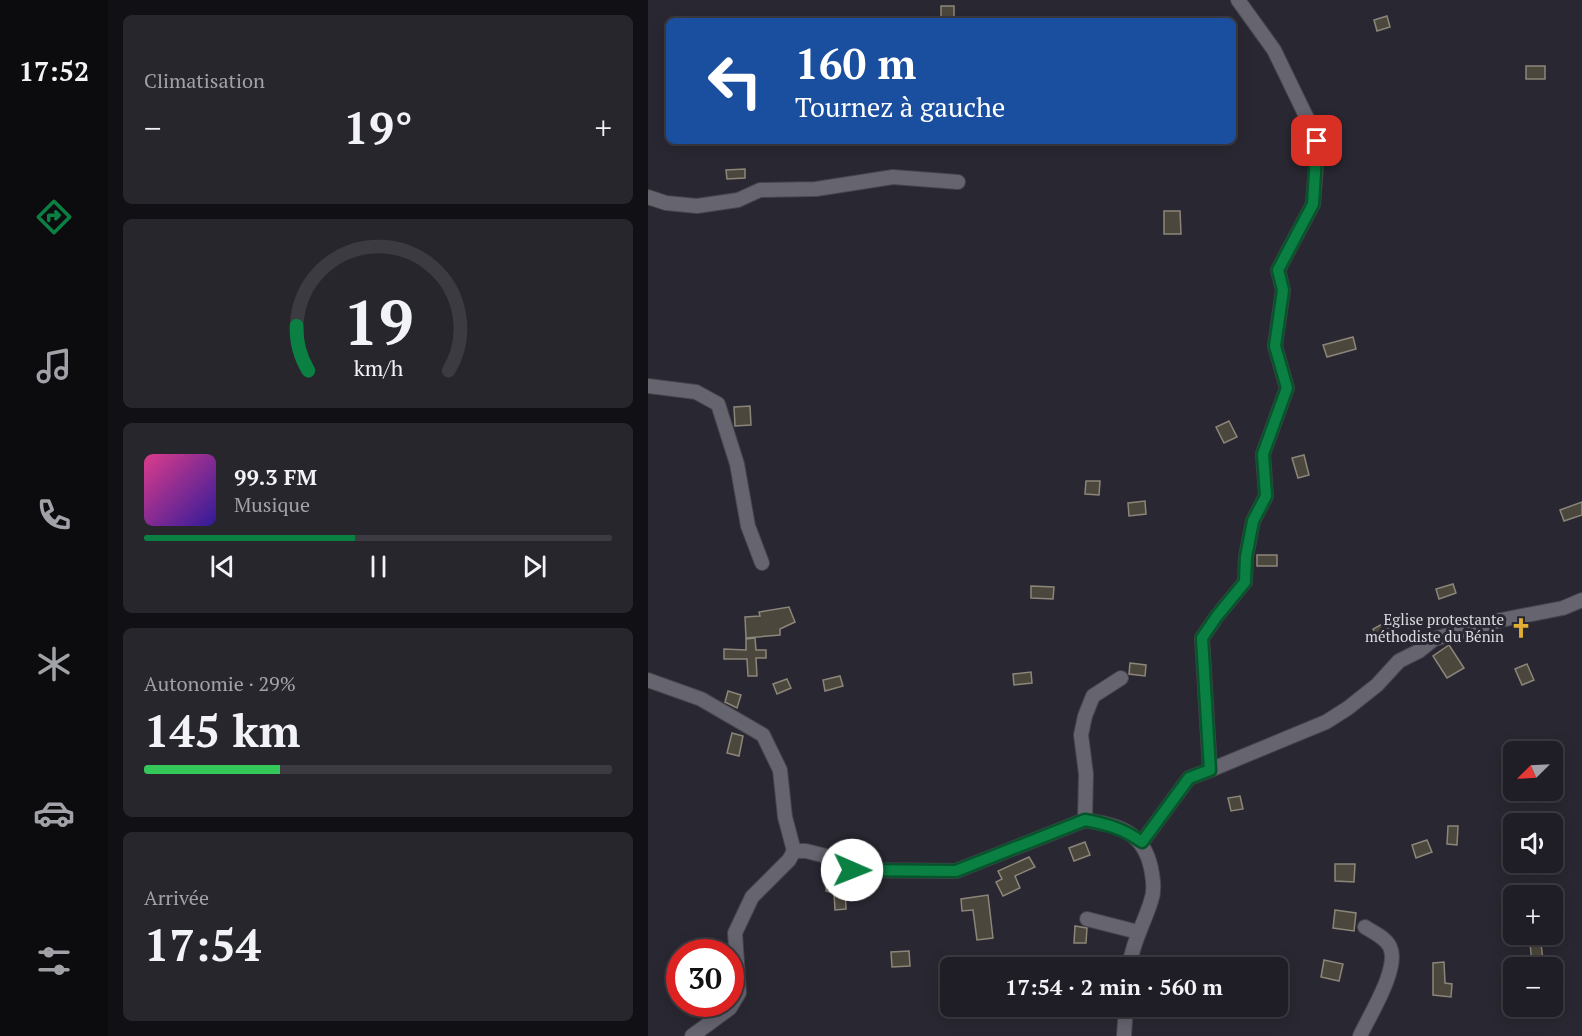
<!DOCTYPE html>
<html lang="fr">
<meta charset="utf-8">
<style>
:root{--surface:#1f1d25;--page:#27262d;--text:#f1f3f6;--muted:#a1a2a7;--line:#3c3b42;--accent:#0b8043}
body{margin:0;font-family:"PT Serif",serif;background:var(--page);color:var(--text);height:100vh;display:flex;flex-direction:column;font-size:22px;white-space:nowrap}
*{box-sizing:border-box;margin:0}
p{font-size:20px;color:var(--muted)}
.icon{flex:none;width:33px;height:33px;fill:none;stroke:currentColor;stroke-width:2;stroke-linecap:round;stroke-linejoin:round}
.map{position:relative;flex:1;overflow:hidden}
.sheet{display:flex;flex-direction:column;gap:15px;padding:15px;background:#111014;width:540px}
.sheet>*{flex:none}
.banner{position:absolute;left:18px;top:18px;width:570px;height:126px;border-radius:9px;box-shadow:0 3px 15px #0003,0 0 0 2px var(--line);background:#1a4fa0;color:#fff;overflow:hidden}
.needle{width:39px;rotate:246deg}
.controls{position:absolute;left:855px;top:741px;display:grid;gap:12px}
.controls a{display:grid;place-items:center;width:60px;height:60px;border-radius:9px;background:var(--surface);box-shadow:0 3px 15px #0003,0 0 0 2px var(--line);font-size:30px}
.speed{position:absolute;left:18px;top:939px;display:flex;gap:12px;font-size:30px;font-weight:700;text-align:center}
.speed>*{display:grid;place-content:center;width:78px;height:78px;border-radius:50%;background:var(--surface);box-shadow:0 3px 15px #0003,0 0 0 2px var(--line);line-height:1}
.speed .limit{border:9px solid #d22;background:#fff;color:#111}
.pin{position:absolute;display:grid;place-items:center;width:51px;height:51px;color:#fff;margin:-26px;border-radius:12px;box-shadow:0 3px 9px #0006}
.me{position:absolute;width:66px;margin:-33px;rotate:91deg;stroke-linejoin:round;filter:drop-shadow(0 0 4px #0008)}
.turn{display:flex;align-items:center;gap:21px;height:126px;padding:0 30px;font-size:27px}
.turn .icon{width:78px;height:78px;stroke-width:2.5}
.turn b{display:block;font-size:42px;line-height:51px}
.big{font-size:45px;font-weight:700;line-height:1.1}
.sheet .card{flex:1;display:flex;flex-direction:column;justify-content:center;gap:9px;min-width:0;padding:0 21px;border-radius:9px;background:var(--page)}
.sheet .dial{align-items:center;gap:0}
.dial svg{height:156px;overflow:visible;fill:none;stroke:var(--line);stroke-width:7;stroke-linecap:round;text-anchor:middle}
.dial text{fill:var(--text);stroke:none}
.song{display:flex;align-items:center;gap:18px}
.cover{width:72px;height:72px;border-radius:9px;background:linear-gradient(135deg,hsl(330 70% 55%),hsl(250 70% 35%))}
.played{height:6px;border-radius:3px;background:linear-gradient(90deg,var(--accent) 45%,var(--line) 45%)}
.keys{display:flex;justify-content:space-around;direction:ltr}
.heat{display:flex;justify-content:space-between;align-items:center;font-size:33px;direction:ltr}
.charge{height:9px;border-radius:4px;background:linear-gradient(90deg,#34c759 29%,var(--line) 0)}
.trip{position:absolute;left:292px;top:957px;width:348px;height:60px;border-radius:9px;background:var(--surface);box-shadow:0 3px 15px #0003,0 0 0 2px var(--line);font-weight:700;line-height:60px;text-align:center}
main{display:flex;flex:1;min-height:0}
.tab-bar{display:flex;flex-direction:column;width:108px;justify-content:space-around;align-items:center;background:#0c0c0f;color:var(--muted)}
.tab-bar .icon{width:42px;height:42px}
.tab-bar .selected{color:var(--accent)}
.tab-bar b{font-size:27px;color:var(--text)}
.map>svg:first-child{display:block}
</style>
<main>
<nav class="tab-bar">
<b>17:52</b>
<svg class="icon selected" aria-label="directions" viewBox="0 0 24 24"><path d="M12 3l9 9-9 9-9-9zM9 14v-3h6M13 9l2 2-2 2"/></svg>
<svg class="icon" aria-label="music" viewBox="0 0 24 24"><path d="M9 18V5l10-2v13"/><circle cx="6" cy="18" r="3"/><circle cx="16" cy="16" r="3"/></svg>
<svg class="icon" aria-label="phone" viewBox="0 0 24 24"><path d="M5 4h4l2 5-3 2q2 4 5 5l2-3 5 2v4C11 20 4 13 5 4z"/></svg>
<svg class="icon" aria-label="climate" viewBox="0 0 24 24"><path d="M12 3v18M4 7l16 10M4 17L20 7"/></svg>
<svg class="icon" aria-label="car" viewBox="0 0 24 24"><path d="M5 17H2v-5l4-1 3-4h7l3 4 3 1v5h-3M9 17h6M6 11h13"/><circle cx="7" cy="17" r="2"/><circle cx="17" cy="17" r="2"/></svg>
<svg class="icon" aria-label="filters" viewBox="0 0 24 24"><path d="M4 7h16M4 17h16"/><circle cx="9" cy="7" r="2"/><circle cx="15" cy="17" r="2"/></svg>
</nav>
<section class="sheet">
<div class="card"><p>Climatisation</p>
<div class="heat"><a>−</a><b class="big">19°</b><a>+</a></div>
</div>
<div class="card dial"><svg viewBox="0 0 100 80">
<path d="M14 69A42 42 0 1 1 86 69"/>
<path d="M14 69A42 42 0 0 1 8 46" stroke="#0b8043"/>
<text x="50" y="56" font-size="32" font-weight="700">19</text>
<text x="50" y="72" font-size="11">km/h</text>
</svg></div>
<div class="card">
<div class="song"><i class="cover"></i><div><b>99.3 FM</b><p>Musique</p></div></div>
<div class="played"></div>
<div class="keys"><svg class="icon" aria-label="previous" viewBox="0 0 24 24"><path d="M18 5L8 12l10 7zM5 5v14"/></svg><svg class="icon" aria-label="pause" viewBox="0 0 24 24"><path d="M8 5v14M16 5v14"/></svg><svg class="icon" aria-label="next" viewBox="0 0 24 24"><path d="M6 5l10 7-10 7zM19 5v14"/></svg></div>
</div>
<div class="card"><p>Autonomie · 29%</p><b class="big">145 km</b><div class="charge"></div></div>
<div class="card"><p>Arrivée</p><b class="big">17:54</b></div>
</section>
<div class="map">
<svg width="934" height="1036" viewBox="0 0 934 1036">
<rect width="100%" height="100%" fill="#292731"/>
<!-- building -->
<g fill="#4c473c" stroke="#8c867a" stroke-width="1.5">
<rect x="293" y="6" width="13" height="15"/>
<path d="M739 16 742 27 729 31 726 20Z"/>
<rect x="878" y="66" width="19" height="13"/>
<path d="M97 169V178L79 179 78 170Z"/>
<path d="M516 211H532L533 234H516Z"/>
<path d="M705 337 708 349 679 357 675 345Z"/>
<path d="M102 406 103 425 87 426 86 407Z"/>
<path d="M581 421 589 437 576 443 568 427Z"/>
<path d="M656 455 661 475 650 478 644 458Z"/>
<path d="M438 481H452L451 495 437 494Z"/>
<path d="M497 501 498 514 481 516 480 503Z"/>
<path d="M934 502V515L916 521 912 510Z"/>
<rect x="609" y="555" width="20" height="11"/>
<path d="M805 584 808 593 791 599 788 589Z"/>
<path d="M383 586 406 587 405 599 383 598Z"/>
<path d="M141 607 147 622 132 629V635L98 638 97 617 112 616 111 612Z"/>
<path d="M738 622 744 636 731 642 725 629Z"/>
<path d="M107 638 108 650H118V658H108L109 676H100L99 659H76V649L98 650V639Z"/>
<path d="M801 645 816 668 799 678 785 656Z"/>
<path d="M482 663 498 665 497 676 481 674Z"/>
<path d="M879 664 886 680 874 685 867 669Z"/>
<path d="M383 672 384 683 366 685 365 674Z"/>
<path d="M192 676 195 686 177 691 175 680Z"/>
<path d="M139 679 143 688 129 694 125 684Z"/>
<path d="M80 691 93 695 89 708 77 702Z"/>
<path d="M84 733 95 736 91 756 79 753Z"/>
<path d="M592 796 595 809 583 811 580 798Z"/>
<path d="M800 826H810L809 845 799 844Z"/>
<path d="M779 840 784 852 768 858 764 845Z"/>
<path d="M437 842 442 855 426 861 421 848Z"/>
<path d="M381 857 387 867 367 876 372 888 355 896 348 882 354 879 350 871Z"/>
<path d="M687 864H707L706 882 687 881Z"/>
<path d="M179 881 197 883 198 909 187 910 186 893 178 891Z"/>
<path d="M340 895 345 938 329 940 325 910 314 911 313 899Z"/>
<path d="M687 910 708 913 706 931 685 928Z"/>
<path d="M427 926 439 928 438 943H426Z"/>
<path d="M893 943 895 961 884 962 882 944Z"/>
<path d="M261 951 262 966 244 967 243 952Z"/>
<path d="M676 960 695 964 691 981 673 977Z"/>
<path d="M796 962 797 983 804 984 803 997 785 995V963Z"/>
</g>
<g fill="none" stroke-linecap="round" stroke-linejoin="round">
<!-- minor casing -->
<g stroke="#46454d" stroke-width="16">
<g id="minor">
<path d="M0 197 18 203 49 206 90 200 112 190 168 189 245 177 310 182"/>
<path d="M0 386 48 392 70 404 89 464 100 526 114 563"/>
<path d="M0 680 53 699 115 735 132 770 137 817 146 851H158L186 858 204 870 308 871 437 820C471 826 495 831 503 868 505 879 507 890 503 901 496 924 484 943 481 968"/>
<path d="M562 770 678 722 700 708 729 685 751 661 771 651 786 639 853 620 915 608 934 600"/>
<path d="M437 820 438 774 433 735 437 716 445 696 473 678"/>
<path d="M494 842 541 778 562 770 554 638 569 616 597 582 598 557 605 521 618 496 615 454 639 388 627 346 635 290 630 270 665 204 670 141 626 50 590 0"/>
<path d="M439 919 490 932"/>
<path d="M44 1036 82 1008 91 993 87 933 104 897 141 860 146 851"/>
<path d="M476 1036 478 1006"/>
<path d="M712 1036C721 1016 752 968 742 947 738 938 725 932 717 927"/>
</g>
</g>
<!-- minor -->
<use href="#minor" stroke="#65646f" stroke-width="14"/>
</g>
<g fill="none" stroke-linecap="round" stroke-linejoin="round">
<!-- route casing -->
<g stroke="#07532c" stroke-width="15">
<path id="route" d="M204 870 308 871 437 820C459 824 476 829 494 842L541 778 562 770 554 638 569 616 597 582 598 557 605 521 618 496 615 454 639 388 627 346 635 290 630 270 665 204 669 141"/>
</g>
<!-- route -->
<use href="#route" stroke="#0b8043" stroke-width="10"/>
</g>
<!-- icons -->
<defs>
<g id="church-bare" transform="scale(1.62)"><path d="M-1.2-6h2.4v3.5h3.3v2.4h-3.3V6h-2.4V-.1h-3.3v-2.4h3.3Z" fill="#e3ae34" stroke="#292731" stroke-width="2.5" paint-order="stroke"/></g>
</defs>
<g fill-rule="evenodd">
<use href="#church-bare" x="873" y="628"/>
</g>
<g text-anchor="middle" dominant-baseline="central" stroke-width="6" stroke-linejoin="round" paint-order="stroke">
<!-- poi labels -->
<g font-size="15" fill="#dbdae1" stroke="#292731" text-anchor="end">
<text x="856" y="619">Eglise protestante<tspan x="856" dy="17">méthodiste du Bénin</tspan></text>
</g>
</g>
</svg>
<div class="controls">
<a><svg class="needle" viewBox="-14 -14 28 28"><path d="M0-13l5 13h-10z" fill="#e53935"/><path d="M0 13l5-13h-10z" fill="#a1a2a7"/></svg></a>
<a><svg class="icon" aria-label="sound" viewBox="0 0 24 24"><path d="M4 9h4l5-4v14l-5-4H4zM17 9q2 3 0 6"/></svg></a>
<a>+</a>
<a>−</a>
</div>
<div class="speed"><div class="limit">30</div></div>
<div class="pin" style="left:669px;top:141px;background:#d93025"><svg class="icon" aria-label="arrive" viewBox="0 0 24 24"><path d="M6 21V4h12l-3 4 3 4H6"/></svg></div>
<svg class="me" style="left:204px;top:870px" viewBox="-20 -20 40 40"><circle r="19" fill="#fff"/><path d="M0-13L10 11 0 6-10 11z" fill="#0b8043"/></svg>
<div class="trip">17:54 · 2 min · 560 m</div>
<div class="banner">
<div class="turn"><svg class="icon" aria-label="left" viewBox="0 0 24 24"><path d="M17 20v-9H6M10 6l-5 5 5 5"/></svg><div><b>160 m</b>Tournez à gauche</div></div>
</div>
</div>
</main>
